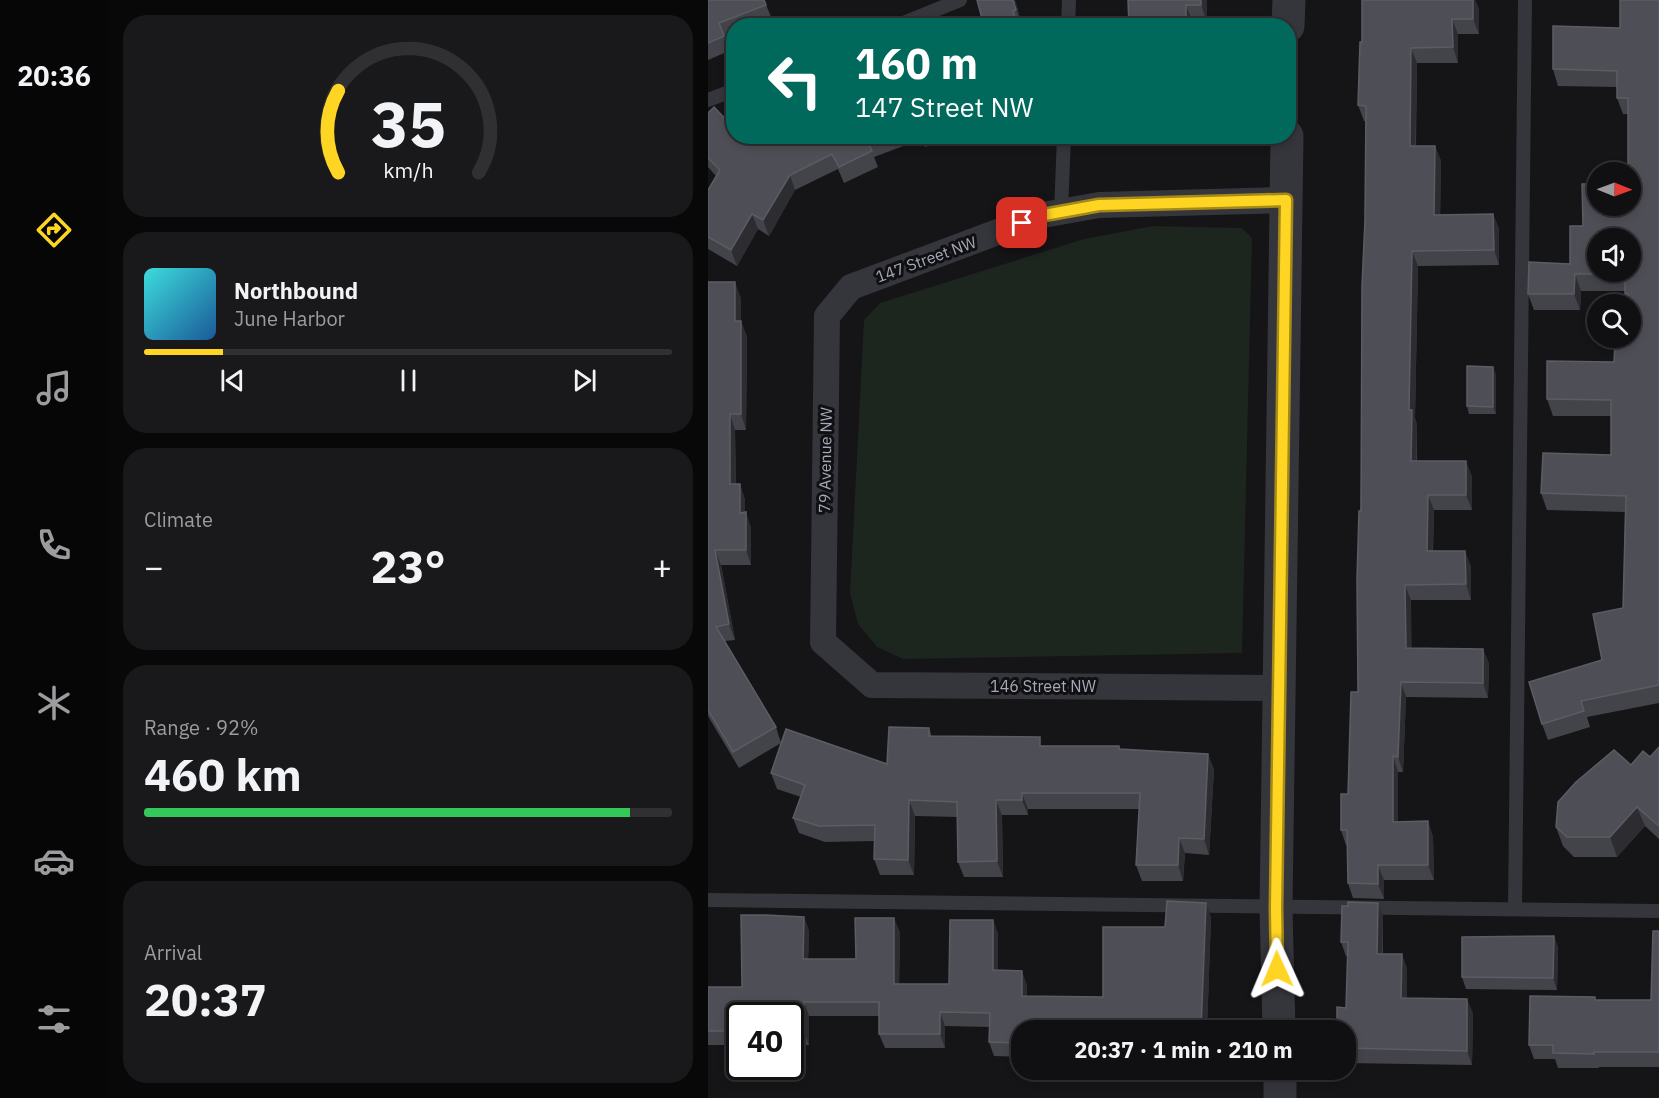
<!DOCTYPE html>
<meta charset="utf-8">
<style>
:root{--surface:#100f11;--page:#19181a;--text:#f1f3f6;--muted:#9c9c9f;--line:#302f31;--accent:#ffd524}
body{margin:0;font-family:"IBM Plex Sans",sans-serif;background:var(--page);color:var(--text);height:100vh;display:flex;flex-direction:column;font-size:22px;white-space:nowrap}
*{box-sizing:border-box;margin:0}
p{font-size:20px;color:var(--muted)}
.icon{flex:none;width:33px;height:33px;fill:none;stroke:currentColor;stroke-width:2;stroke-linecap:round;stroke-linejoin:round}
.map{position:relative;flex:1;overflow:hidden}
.drawer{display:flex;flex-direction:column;gap:15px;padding:15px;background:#090809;width:600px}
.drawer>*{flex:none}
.guide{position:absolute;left:18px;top:18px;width:570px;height:126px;border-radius:24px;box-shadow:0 3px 9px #0003,0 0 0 2px var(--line);background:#00695c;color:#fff;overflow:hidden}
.needle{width:39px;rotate:91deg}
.fabs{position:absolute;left:879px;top:162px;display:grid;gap:12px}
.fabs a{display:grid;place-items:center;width:54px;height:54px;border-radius:50%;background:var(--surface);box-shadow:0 3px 9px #0003,0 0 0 2px var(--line);font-size:30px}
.speed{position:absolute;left:18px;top:1002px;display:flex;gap:12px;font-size:30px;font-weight:700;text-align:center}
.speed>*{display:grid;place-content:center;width:78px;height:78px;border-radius:50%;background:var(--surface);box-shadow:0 3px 9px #0003,0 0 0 2px var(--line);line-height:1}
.speed .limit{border:3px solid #111;border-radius:9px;background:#fff;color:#111}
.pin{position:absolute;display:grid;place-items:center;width:51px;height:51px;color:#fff;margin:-26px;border-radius:12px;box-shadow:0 3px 9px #0006}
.me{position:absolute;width:66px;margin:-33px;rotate:359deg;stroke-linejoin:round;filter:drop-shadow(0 0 4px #0008)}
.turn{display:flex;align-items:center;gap:21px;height:126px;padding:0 30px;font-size:27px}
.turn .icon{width:78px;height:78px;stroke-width:2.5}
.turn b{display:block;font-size:42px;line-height:51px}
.big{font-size:45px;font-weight:800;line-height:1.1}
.drawer .widget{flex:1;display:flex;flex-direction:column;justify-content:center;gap:9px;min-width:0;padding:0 21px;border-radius:24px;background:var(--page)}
.drawer .dial{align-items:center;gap:0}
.dial svg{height:156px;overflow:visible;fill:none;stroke:var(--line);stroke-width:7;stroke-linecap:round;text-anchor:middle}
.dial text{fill:var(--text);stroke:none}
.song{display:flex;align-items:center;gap:18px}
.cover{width:72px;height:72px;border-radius:9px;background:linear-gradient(135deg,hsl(180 70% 55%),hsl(210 70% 35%))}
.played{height:6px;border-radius:3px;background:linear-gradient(90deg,var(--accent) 15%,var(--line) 15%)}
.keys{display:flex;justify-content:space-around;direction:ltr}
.heat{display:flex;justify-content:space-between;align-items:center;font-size:33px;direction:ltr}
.charge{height:9px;border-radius:4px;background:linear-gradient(90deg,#34c759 92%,var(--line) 0)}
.trip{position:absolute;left:303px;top:1020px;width:345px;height:60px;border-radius:24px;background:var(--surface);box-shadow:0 3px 9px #0003,0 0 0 2px var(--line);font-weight:800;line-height:60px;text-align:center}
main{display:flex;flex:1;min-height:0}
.menu{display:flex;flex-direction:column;width:108px;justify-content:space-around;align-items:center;background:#060607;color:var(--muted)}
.menu .icon{width:42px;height:42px}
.menu .current{color:var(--accent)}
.menu b{font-size:27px;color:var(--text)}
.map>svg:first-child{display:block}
</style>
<main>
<nav class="menu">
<b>20:36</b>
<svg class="icon current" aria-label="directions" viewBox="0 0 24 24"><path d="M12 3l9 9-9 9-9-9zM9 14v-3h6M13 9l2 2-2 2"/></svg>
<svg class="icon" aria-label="music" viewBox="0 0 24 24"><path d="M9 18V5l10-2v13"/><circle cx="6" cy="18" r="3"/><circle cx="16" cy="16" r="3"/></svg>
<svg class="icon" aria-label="phone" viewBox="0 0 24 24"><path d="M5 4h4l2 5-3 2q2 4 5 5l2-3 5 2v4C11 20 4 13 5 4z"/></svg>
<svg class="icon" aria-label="climate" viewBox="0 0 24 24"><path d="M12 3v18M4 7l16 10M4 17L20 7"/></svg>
<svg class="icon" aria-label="car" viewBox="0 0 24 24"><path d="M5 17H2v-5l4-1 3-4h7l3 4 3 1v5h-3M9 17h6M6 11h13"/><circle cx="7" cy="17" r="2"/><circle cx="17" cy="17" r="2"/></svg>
<svg class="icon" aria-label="filters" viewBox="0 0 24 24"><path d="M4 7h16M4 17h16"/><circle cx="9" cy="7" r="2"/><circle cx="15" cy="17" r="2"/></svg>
</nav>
<section class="drawer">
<div class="widget dial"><svg viewBox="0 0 100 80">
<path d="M14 69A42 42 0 1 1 86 69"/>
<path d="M14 69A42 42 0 0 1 14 27" stroke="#ffd524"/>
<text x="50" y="56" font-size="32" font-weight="700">35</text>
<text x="50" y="72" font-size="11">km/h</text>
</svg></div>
<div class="widget">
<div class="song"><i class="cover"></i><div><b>Northbound</b><p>June Harbor</p></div></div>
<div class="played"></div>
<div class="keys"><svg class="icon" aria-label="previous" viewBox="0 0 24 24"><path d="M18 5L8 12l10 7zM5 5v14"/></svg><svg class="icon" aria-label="pause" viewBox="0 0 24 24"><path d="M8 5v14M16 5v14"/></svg><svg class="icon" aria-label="next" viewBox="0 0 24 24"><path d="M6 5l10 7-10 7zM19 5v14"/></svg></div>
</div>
<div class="widget"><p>Climate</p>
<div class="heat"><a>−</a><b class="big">23°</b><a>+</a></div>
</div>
<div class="widget"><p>Range · 92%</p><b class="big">460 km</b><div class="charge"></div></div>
<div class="widget"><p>Arrival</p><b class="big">20:37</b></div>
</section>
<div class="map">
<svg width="951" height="1098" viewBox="0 0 951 1098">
<rect width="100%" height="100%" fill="#151417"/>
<!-- green -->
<path fill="#1c251e" d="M445 226 534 228 544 238 534 653 195 659 169 647 150 624 142 593 156 320 172 303 376 239Z"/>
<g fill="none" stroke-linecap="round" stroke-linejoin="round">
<!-- service -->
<g stroke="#35353c" stroke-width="14">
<path d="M188 26 252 0"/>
<path d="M360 26 361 0"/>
<path d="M0 100 26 90"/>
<path d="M353 212 356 136"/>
<path d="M0 900 951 911"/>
<path d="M807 908 817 0"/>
</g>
<!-- minor -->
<path stroke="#35353c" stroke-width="26" d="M571 688 164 685 115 642 119 316 143 287 335 215 391 205 578 200"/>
<!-- tertiary -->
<g stroke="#35353c" stroke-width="33">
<path d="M580 26 581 0"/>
<path d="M571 1030 568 908 579 136"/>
<path d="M572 1070V1098"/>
</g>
</g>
<!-- wall -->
<g fill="#43444a">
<path d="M0 0H56L64 19 48 26H26V34L17 38 21 51 0 60Z"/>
<path d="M269 0H307L314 25 276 26Z"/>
<path d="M420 0H499V23H485Z"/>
<path d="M654 0H767L771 9V34H750V63H709L708 146H727L733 161 732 215 785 214 791 229V265L710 266 707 418 709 425V461L764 476V510H726L725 551 763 566V600H703V648L775 649 781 664 780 698 698 697 695 772H690V822L720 821 725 837 726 880H676V899L645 898 640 883 639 845H638L633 830 640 794 650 692 658 121H656L650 105 654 42Z"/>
<path d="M951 0V703L879 717 882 727 840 740 834 724 894 660 915 608 917 512 839 510 833 493 903 455V416H845L839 399 906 362 918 343 920 302 917 294V291H873L872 310H826L820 294 862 264 875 226 922 206 920 114H915L909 98V87L850 86 845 69 912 28Z"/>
<path d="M0 113 26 136H249L217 147 214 139 166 157 170 167 136 183 130 169 87 190 61 236 50 229 29 266 0 249V190L8 176 0 167Z"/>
<path d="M0 282 33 298V321L39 337 38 430H27L28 484H32L37 500V512L43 528V565H13L27 640 17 641 68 727 73 743 31 768 0 716Z"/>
<path d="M788 374V414H761L759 406Z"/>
<path d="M221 728 224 737 335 746H411L412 749 500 754 506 770 501 855 477 853 475 881H434L428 865 431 809H320V815H294L295 877H256L250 862V817L207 816 206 875H172L166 859 167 841 117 842 91 833 85 818 93 797 69 789 63 773 179 764Z"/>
<path d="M951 747V839L937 826 909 857H866L855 846 848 827 923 765 942 757Z"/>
<path d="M670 903 675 917V954L699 968V998L765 1013 764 1065 638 1063 640 956H638L633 942 640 906Z"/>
<path d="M96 917 101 931 100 959H148L192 932 191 984H241L285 920 290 934V970L319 985V997H395L457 927 503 917 499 1030H314V1057L286 1056 281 1042 282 1027 237 1026V1048H177L171 1034V1016H101V1045H82V1016H32V1045H0V987H34Z"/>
<path d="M951 931V1067H891V1068H850L847 1059H826L821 1045 888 1000H943Z"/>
<path d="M846 936 850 948 849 990 758 989 754 977Z"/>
</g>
<!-- shaded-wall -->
<g fill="#2c2c31">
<path d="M305 0H307L314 25 308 10Z"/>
<path d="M493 0H499V23L493 5Z"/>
<path d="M765 0H767L771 9V34L765 19Z"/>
<path d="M478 5 485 23V26H478Z"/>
<path d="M744 19 750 34V63L745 47Z"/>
<path d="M703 48 709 63 707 161 702 146Z"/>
<path d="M727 146 733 161 732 230 726 215Z"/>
<path d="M82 175 87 190 61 236 55 220Z"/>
<path d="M44 214 50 229 29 266 23 250Z"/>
<path d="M785 214 791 229V265L786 250Z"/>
<path d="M704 251 710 266 707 418 709 425 708 476 703 461 701 410Z"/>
<path d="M867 274 873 291 872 310 866 294Z"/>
<path d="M27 282 33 298V337L27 321Z"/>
<path d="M33 321 39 337 38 430 33 414Z"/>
<path d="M785 367 788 374V414L785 407Z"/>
<path d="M22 414 27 430 28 499 22 484Z"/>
<path d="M758 461 764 476V510L758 495Z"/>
<path d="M32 484 37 500V528L32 513Z"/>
<path d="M720 495 726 510 724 566 719 551Z"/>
<path d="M38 512 43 528V565L38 550Z"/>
<path d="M7 550 13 565 27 640 21 624Z"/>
<path d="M757 551 763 566V600L758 584Z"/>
<path d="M697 585 703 600 704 663 698 648Z"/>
<path d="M775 649 781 664 780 698 775 683Z"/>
<path d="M693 682 698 697 695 772 690 757Z"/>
<path d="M500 754 506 770 501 855 496 839Z"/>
<path d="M685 756 690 772V837L685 822Z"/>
<path d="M314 793 320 809V815L314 800Z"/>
<path d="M201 800 207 816 206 875 200 860Z"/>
<path d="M288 800 294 815 295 877 289 861Z"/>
<path d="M929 807 937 826 909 857 902 837Z"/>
<path d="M720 821 725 837 726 880 720 865Z"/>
<path d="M471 838 477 853 475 881 470 865Z"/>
<path d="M670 865 676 880V899L670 884Z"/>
<path d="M498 903 503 917 499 1030H493Z"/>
<path d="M670 903 675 917 674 968 669 954Z"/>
<path d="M96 917 101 931 100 973 95 959Z"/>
<path d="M186 918 192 932 191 998 186 984Z"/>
<path d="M285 920 290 934V984L285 970Z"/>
<path d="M846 936 850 948 849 990 845 978Z"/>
<path d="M694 954 699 968V1012L693 998Z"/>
<path d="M314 971 319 985V1011L314 996Z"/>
<path d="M759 999 765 1013 764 1065 759 1051Z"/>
<path d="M96 1002 101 1016V1045L96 1031Z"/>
<path d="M232 1012 237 1026V1048L232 1034Z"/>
</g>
<!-- building -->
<g fill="#4e4e56" stroke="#5c5c65" stroke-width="1.5" fill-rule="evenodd">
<path d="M0 0H56L58 5 11 23 16 36 0 43Z"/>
<path d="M269 0H305L308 10 305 11 309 26H276Z"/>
<path d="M420 0H493V5H478V26H421Z"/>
<path d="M654 0H765V19H744L745 47 703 48 702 146H727L726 215 785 214 786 250 704 251 701 410H704L703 461H758V495H720L719 551H757L758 584 697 585 698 648 775 649V683L693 682 690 757 685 756V822L720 821V865H670V884L640 883 639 830H633V794H640L643 692H650L649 579 651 511H653L654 286 657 220 658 106 650 105 652 42H654Z"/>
<path d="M912 0H951V685L873 701 876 711 834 724 821 682 894 660 885 614 915 608 918 496 833 493 835 453 903 455V400L839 399V361L906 362 907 343H918V338H922V304H920V294H917V274H867L866 294H820L821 262 862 264V226H875L874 184H890V206H922V172H920V98H909V71L845 69V26L912 28ZM890 238H922V272H890Z"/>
<path d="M6 107 26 128V136H172L159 141 164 151 131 167 124 154 82 175 55 220 44 214 23 250 0 237V190L12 170 0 158V113Z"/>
<path d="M0 282H27V321H33V414H22V484H32V513L38 512V550H7L21 624 8 627 68 727 25 752 0 710Z"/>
<path d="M759 366 785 367V407L759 406Z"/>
<path d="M181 727 221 728V736L332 737V746H411V749L500 754 496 839 471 838 470 865H428L432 793H314V800H288L289 861 250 862 249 802 201 800 200 860 166 859 167 825 111 826 85 818 97 785 63 773 78 729 179 764Z"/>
<path d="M951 747V826L929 807 902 837H859L848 827 850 802 868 782 906 750 923 765 935 751 942 757Z"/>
<path d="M459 901 498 903 493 1030 426 1028V1030H314V1043L281 1042 282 1013 232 1012V1034H171V1002H96V1031H82V1016H32V1031H0V987H34L33 915H58L96 917 95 959H148L147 918H186V984H241L242 920H285V970L314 971V996L395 997V927H457Z"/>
<path d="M640 902 670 903 669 954H694L693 998 759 999V1051L638 1048V1030H629V1007L638 1008 640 942H633L634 906H640Z"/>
<path d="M945 931H951V1052H886V1054L845 1053V1045H821L822 996 887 997V1000H943Z"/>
<path d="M846 936 845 978 754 977V937Z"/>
</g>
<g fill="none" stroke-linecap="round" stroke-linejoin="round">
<!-- route casing -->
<g stroke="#a68a17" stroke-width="15">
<path id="route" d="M314 223 336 215 391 205 578 200 568 908 569 969"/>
</g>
<!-- route -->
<use href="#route" stroke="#ffd524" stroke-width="10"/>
</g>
<g text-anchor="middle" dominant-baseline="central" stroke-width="6" stroke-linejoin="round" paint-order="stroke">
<!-- street labels -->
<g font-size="16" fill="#a5a8b8" stroke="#100f11">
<text transform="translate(218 259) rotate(-20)">147 Street NW</text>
<text transform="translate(117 460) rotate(-89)">79 Avenue NW</text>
<text x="335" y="686">146 Street NW</text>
</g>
</g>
</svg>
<div class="fabs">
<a><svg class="needle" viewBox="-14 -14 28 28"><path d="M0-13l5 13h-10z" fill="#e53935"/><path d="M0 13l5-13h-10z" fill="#9c9c9f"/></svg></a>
<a><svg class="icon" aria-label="sound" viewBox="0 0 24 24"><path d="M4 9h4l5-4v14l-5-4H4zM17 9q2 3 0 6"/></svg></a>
<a><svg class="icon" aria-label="search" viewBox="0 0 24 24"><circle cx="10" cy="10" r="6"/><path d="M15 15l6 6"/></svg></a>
</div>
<div class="speed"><div class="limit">40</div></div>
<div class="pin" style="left:314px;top:223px;background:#d93025"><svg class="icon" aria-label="arrive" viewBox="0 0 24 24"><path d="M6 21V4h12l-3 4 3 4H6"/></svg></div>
<svg class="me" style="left:569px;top:969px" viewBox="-20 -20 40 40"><path d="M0-17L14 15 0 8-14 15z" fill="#ffd524" stroke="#fff" stroke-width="4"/></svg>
<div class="trip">20:37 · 1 min · 210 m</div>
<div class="guide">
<div class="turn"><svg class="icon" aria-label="left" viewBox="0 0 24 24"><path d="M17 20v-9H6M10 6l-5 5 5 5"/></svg><div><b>160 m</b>147 Street NW</div></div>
</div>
</div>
</main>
